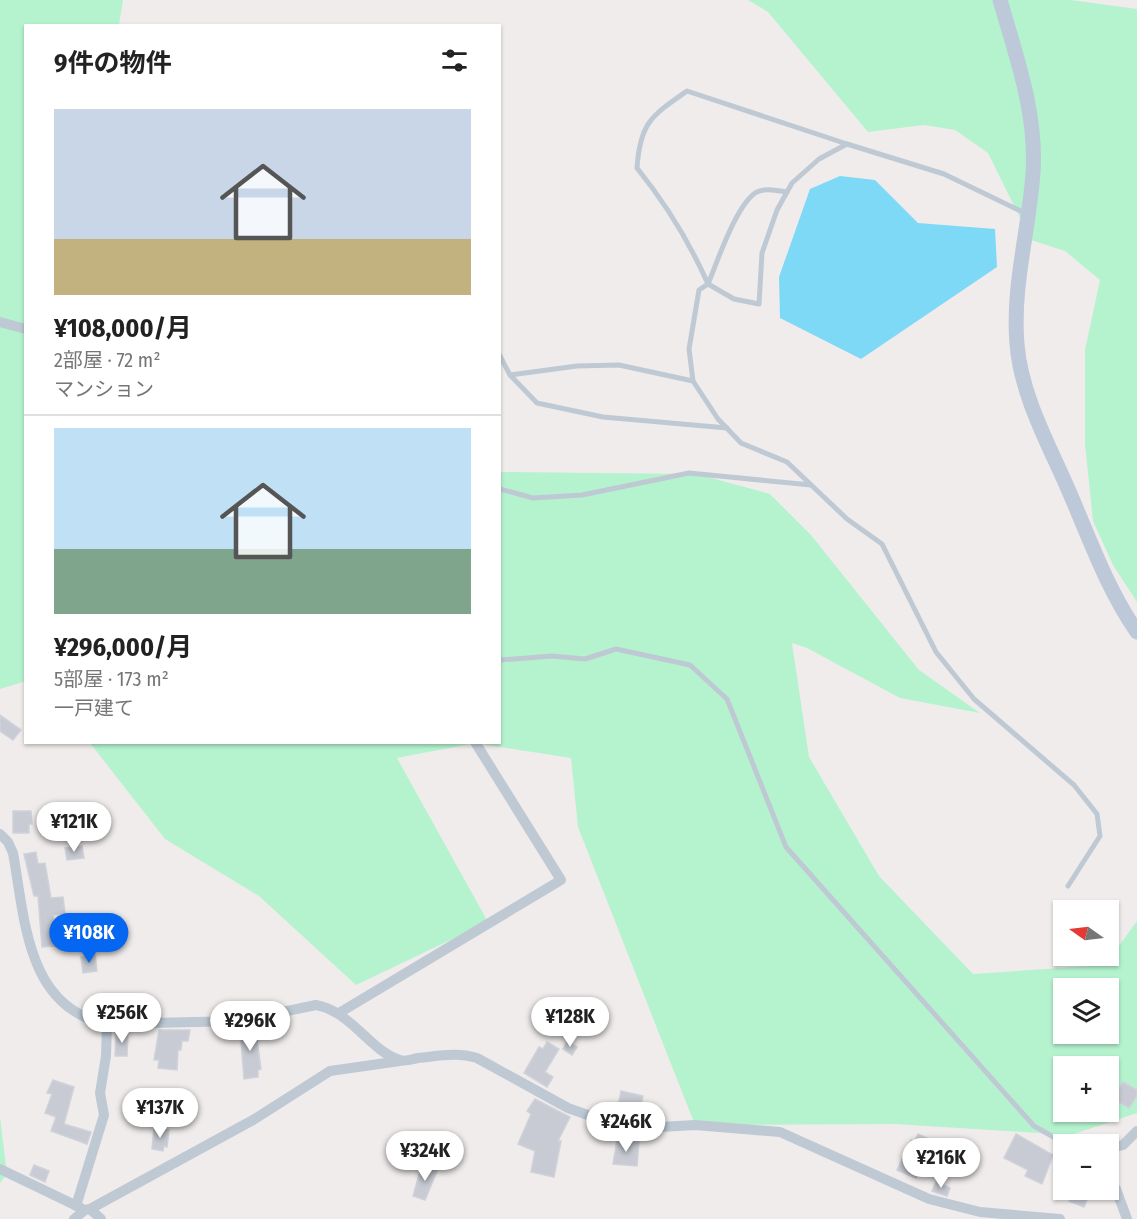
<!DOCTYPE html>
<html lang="ja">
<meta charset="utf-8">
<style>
body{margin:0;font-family:"Fira Sans Condensed","Noto Sans JP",sans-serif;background:#f6f6f6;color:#222;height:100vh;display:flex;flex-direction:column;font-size:22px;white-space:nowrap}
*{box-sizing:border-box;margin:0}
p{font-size:20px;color:#767676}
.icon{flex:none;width:33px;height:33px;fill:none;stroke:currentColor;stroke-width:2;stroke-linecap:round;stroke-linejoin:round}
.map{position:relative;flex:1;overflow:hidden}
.side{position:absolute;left:24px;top:24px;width:477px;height:720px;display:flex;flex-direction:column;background:#fff;border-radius:0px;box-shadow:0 2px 4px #0004}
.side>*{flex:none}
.needle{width:39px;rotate:284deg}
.controls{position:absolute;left:1053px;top:900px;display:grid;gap:12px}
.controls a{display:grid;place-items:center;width:66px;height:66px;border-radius:0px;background:#fff;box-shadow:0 2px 4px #0004;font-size:30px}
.price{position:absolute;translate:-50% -51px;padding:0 14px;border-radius:21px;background:#fff;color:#222;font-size:20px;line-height:39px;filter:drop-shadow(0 2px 3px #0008)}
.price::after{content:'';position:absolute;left:50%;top:36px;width:18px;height:14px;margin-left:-9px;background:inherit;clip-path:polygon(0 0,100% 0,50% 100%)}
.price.selected{background:#0566f1;color:#fff}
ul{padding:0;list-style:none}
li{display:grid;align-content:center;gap:12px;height:318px;padding:0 30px}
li+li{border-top:2px solid #e0e0e0}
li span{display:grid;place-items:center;height:186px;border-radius:0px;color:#555}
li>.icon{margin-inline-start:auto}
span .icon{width:108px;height:108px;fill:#fffc;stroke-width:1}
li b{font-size:26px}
h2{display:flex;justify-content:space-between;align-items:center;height:72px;padding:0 30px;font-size:26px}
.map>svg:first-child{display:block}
</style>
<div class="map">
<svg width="1137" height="1219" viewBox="0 0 1137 1219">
<rect width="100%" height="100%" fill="#f0ecec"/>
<g fill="#b5f3cf" fill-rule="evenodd">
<path d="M0,0H123L119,25L26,26V681L0,689Z"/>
<path d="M748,0H1071L1137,9V602L1113,565L1093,521L1085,444V350L1100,280L1065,251L1031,240L988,153L955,130L924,125L868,132L768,12Z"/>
<path d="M500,472L697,474L770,494L811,535L919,670L980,713L900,698L807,648L792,643L809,757L879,876L973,974L1105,965L1137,921V1113L1071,1135L894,1124L695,1125L578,827L571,758L475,743L397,758L488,922L356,985L259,896L165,839L90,743L500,742ZM1064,988H1108V1034H1064ZM1064,1066H1108V1112H1064Z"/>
<path d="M0,1117L7,1174L0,1183Z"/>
</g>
<path fill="#7dd9f5" d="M840,176L875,180L918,223L995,229L997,267L861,359L780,318L779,277L810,189Z"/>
<g fill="#c8cbd3" stroke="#d0d2d9" stroke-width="1.5">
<path d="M0,715L21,730L13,740L0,731Z"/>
<path d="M13,811H31L32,824H29V833H13Z"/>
<path d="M82,846L84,858L67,860L65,848Z"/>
<path d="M36,852L38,864L45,863L51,898L63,897L65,913L53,915L56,946L42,947L38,896H34L24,854Z"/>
<path d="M86,927L87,939L75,941L74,929Z"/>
<path d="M95,955L97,971L83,973L81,957Z"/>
<path d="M255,1025L261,1069L258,1070V1077L244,1079L240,1028Z"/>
<path d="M159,1030H190L188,1041H182L181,1050H178L177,1070L158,1068L159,1060H154Z"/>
<path d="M116,1032H128L127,1056H115Z"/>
<path d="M567,1041L577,1047L572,1055L563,1049Z"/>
<path d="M547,1042L559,1049L545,1072L553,1077L547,1087L524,1073L539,1047L543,1049Z"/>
<path d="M53,1080L74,1087L64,1124L91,1132L87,1144L51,1131L56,1117L45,1113L52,1094L47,1093Z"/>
<path d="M1123,1082L1137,1090V1096L1129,1108L1113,1099Z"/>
<path d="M621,1091L643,1096L639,1115L617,1111Z"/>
<path d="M535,1099L570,1117L558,1141H561L554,1177L531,1172L535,1151L518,1144L531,1114L527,1111Z"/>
<path d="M154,1128L169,1130L167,1147L164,1146L163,1151L152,1149Z"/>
<path d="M918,1134L950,1149L953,1142L966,1148L964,1151L971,1154L961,1173L927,1156L916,1178L897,1170L911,1140L914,1142Z"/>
<path d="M1016,1134L1053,1155L1042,1184L1025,1176L1028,1170L1004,1158Z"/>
<path d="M617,1140L639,1142L637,1166L613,1164Z"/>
<path d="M422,1164L438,1169L425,1200L413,1196Z"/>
<path d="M34,1165L49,1171L45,1182L30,1175Z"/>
<path d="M936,1182L950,1188L947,1196L932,1191Z"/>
<path d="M1073,1190H1091L1084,1207L1069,1201Z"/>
</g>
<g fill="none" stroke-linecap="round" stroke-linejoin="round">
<g stroke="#bec9d4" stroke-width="5">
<path d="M1027,214L944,174L847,144L819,159L792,183L777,210L762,253L759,304L734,299L708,284L699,290L689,349L693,381L718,419L741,443L787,462L847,519L882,544L936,652L974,699L1074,785L1097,814L1100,836L1068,886"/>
<path d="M708,284C689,241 666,204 637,168C640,123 651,116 687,91L847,144"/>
<path d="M708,284C718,260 735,208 755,193C764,187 777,191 787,192"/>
<path d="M500,356L510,375L537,403L603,417L727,428"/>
<path d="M510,375L577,366L619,365L693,381"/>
<path d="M500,489L533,498L582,495L689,473L811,485"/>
<path d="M500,660L552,656L585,659L616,649L690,665L727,699L786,847L1034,1126L1066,1144"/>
</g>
<g stroke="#bec9d4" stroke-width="10">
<path d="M0,322L26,329"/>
<path d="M0,834L8,842L13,853C25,918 26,1008 107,1024L239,1021L316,1005C351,1011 371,1052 400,1060C405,1062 413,1059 418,1058C439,1056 457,1052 477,1058L568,1108L627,1129L695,1125L780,1132L929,1199L980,1212L1060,1219"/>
<path d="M339,1013L561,880L475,742"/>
<path d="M1108,1149L1123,1145L1137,1131"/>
<path d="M0,1169L81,1208"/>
<path d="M1108,1180L1116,1189L1127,1219"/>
<path d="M76,1206L104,1115L100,1093L106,1056L107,1024"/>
<path d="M90,1209L253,1120L330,1071L400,1061"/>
<path d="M74,1219L85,1210L90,1209L101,1219"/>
</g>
<path stroke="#bdc9d8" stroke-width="15" d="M1000,0C1016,56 1037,113 1033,173C1029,231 1012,286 1017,344C1021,395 1048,443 1068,489C1089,537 1107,589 1137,632"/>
</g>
</svg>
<div class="controls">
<a><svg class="needle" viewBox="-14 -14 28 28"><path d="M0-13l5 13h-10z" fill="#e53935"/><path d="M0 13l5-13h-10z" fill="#767676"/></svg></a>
<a><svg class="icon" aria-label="layers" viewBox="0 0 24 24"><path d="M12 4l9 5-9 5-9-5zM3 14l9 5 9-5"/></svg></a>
<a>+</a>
<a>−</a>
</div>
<b class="price" style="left:74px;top:853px">¥121K</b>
<b class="price selected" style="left:89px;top:964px">¥108K</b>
<b class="price" style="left:122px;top:1044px">¥256K</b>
<b class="price" style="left:570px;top:1048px">¥128K</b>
<b class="price" style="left:250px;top:1052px">¥296K</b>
<b class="price" style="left:160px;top:1139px">¥137K</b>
<b class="price" style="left:626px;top:1153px">¥246K</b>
<b class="price" style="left:425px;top:1182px">¥324K</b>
<b class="price" style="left:941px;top:1189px">¥216K</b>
<section class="side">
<h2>9件の物件<svg class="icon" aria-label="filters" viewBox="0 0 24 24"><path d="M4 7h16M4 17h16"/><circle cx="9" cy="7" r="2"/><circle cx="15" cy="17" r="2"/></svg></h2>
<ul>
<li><span style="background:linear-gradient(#c9d6e8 70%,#c2b280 0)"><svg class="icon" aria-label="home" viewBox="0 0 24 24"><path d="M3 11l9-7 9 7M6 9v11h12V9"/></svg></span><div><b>¥108,000/月</b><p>2部屋 · 72 m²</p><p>マンション</p></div></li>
<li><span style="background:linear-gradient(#bfe0f5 65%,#7fa58c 0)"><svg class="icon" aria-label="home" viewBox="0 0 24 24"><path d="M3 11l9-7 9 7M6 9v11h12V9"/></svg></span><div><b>¥296,000/月</b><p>5部屋 · 173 m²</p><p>一戸建て</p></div></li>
</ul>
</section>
</div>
